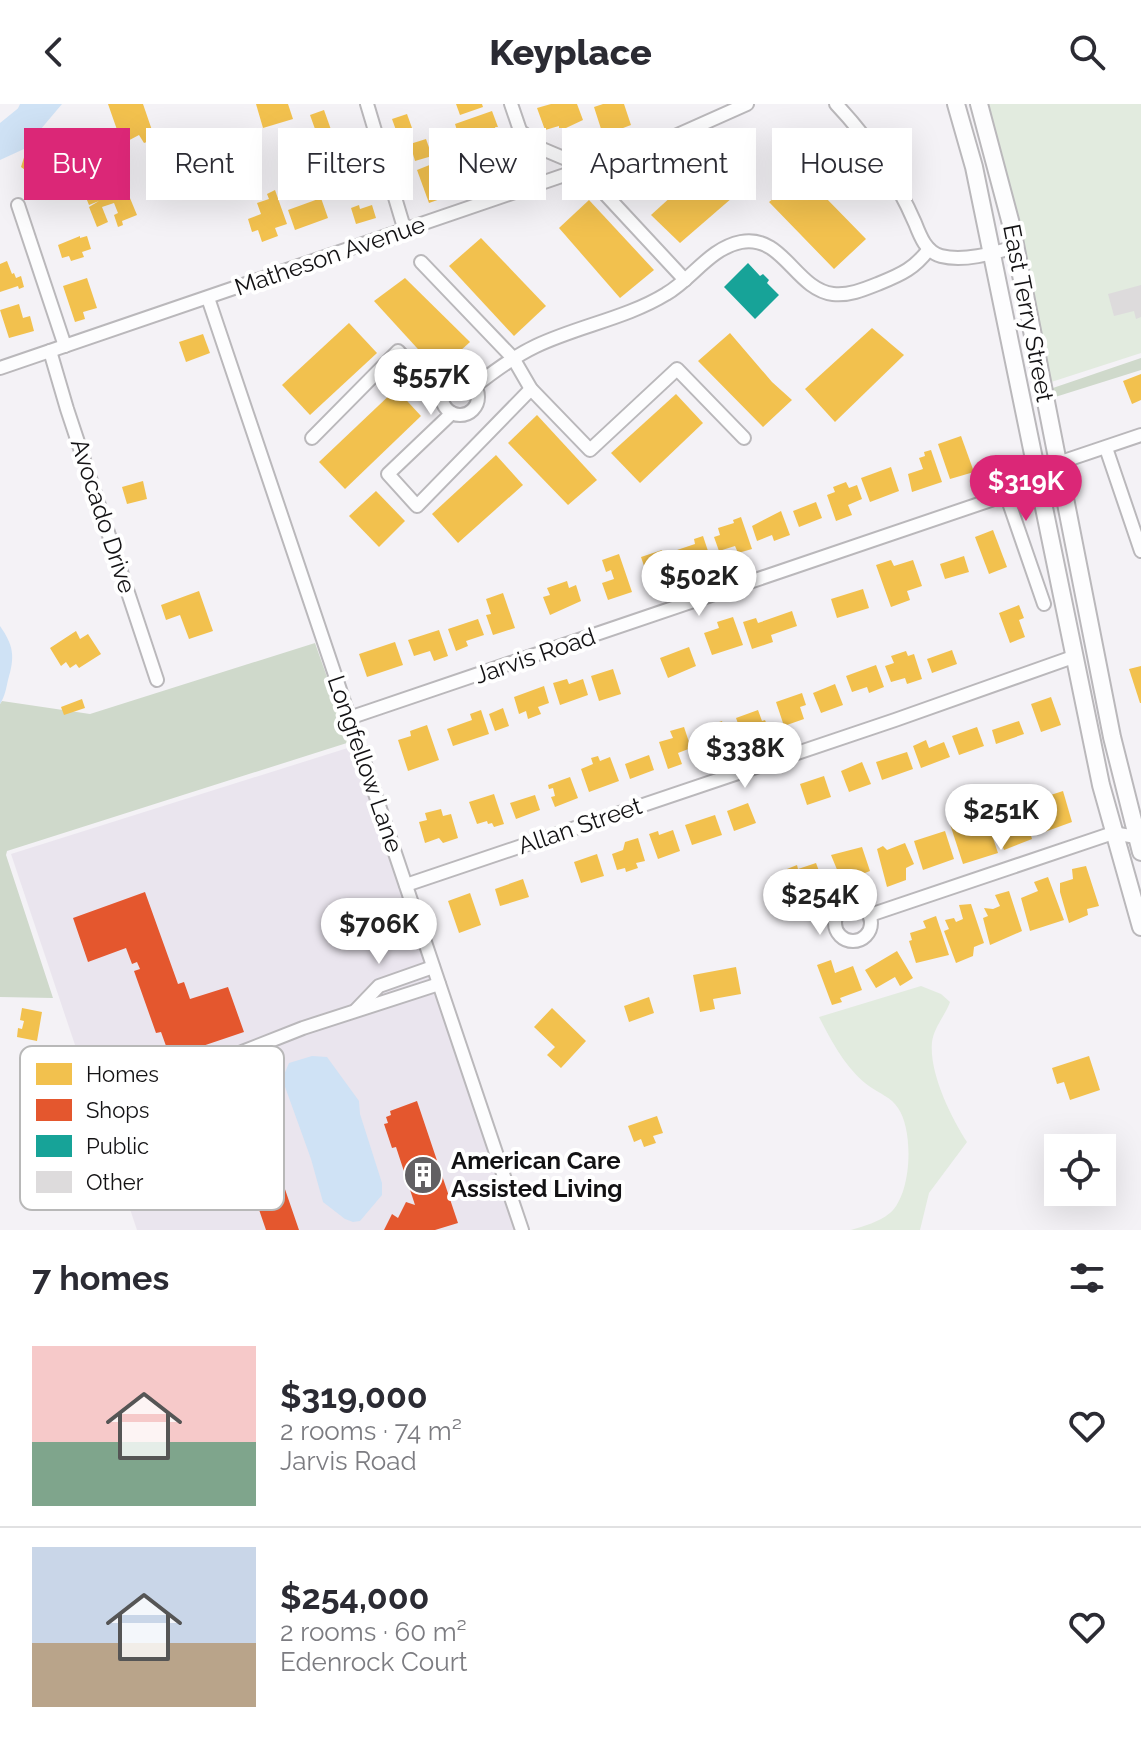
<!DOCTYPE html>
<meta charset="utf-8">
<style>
body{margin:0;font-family:Raleway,sans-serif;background:#f7f7f7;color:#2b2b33;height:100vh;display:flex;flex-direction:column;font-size:30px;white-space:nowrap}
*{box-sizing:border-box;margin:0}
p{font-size:26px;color:#7c7c81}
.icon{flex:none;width:44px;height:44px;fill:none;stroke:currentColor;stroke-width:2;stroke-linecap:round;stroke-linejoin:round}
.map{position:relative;height:1126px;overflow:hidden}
.details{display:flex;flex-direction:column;background:#fff;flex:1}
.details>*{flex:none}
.banner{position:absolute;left:24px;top:24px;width:1094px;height:72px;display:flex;gap:16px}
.tools{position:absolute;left:1044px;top:1030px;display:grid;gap:16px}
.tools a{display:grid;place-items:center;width:72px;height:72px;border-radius:0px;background:#fff;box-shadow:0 8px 32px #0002;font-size:40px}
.price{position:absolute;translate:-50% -68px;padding:0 18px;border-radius:28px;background:#fff;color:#222;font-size:26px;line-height:52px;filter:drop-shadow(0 2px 4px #0008)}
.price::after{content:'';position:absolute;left:50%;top:48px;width:24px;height:18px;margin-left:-12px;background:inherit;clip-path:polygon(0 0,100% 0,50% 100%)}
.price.on{background:#db2777;color:#fff}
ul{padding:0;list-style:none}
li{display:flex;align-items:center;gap:24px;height:200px;padding:0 32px}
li+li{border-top:2px solid #e1e1e2}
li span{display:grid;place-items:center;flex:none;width:224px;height:160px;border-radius:0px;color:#555}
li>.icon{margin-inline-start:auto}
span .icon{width:96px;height:96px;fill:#fffc;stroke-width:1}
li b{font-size:34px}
h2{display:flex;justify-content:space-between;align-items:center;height:96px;padding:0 32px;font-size:34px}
.pill{padding:0 28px;border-radius:0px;background:#fff;box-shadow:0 8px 32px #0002;font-size:28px;line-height:72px}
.pill.on{background:#db2777;color:#fff}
header{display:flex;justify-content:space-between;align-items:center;height:104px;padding:0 32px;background:#fff;font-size:36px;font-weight:800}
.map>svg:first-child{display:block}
</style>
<header><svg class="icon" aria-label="back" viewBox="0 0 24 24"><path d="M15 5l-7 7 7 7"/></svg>Keyplace<svg class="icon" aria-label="search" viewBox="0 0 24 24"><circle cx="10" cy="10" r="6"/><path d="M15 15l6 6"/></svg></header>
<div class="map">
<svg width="1141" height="1126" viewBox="0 0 1141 1126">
<rect width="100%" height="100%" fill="#f4f2f6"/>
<path fill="#eae5ee" d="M354,642L518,1126H137L11,750Z"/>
<g fill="#e2ebdf">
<path d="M979,0H1141V249L1042,281Z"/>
<path d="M921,882L941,890L950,898C945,912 934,923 932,938C929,969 951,1013 967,1038L929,1089L920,1126H851C864,1122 879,1118 890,1109C912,1090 914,1027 898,1004C891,993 880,990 869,982C846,965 832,938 819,913Z"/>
</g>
<g fill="#cfd9cb">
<path d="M1141,254V266L1052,294L1050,285Z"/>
<path d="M315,539L350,638L7,747L6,751L53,894L0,893V600L2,597L90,610Z"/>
</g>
<g fill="#cfe2f5">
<path d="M20,0H62L24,45L0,56V35L10,22Z"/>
<path d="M0,522C14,542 15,553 8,576C6,585 5,592 0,600Z"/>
<path d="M312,952L327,953L359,997L360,1010L382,1079V1091L360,1117L353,1118L345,1115L323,1098L311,1055L284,980L283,973L289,959Z"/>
</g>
<g fill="#f2c14e">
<path d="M108,0H143L155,35L144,39L139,31L122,40Z"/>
<path d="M256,0H288L293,15L263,24Z"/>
<path d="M456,0H482L483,3L460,11Z"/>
<path d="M551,0H577L583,16L566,24H559V22L545,26L537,4Z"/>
<path d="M603,0H624L631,21L610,29L608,26L602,28L594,3Z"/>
<path d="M324,6L334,34L320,39L310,11Z"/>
<path d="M492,7L498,23H495L497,28L489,31L492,40L482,44L479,34L462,42L455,20Z"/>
<path d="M407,10L412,24L397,29L392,15Z"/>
<path d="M426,35L432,52L415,57L410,40Z"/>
<path d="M42,37L57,51L61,63L56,65L58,72L31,81L28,68L21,63L26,47L24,42Z"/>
<path d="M356,44L361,58L330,68L325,54Z"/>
<path d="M502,44L513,69L507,71L509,77L485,84L474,54Z"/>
<path d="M717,51L747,81L680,139L651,111Z"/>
<path d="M432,60L443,94L429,99L417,66Z"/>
<path d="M101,66L108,74L120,70L137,111L122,117L123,121L118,123L114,111L118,109L114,99L102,103L108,118L97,123L89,103L99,97L89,101L82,84L92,80L89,71Z"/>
<path d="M805,69L824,92L866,135L834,165L769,98Z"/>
<path d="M275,86L287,120L275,124L278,132L262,138L258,126L252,128L248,115L261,110L257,99L269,95L267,90Z"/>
<path d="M321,94L328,114L295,126L288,106Z"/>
<path d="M589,96L654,166L620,194L559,124Z"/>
<path d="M359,101L360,105L372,101L376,114L356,120L351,104Z"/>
<path d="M80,132V134L87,132L91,145L82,148L84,153L71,157L69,152L62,154L58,141Z"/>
<path d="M481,134L546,202L514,232L449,162Z"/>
<path d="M7,157L12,170L14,169L16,174L21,172L24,183L19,185L18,182L0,188V160Z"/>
<path d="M87,174L97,204L83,208L85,215L75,218L63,182Z"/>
<path d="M405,174L470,238L438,267L374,197Z"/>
<path d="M19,200L23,214L30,212L34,227L9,234L0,206Z"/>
<path d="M349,219L377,249L310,311L282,281Z"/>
<path d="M872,224L904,251L835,318L805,285Z"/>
<path d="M730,229L772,278L792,296L763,323L698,257Z"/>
<path d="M203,230L210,249L186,258L179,238Z"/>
<path d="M1141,270V296L1132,300L1123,277Z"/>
<path d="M396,285L421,312L345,385L319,358Z"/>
<path d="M676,290L703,319L640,379L611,349Z"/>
<path d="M537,311L597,376L568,401L508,339Z"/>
<path d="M961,332L974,368L950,375L938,340Z"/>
<path d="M931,346L942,378L912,388L908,370L923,365L919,354L925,352L924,348Z"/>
<path d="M496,351L523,381L458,439L432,410Z"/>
<path d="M891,363L899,387L870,398L861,374Z"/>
<path d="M143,377L147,395L127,400L122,383Z"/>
<path d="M846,378L849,384L857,381L862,395L848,401L852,411L836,417L827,391L835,388L833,383Z"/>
<path d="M376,387L405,417L379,443L349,412Z"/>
<path d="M816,398L822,414L799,423L793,407Z"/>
<path d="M781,407L790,431L774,437L772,431L757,437L752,422Z"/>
<path d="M741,413L752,445L738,449L735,442L719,447L714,433L720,431L718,424L734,419L733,416Z"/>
<path d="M993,426L1007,463L989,470L975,433Z"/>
<path d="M703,432L712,459L702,463L700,456L682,462L677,446L695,440L694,435Z"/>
<path d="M662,446L668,464L656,468L659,477L650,480L641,453Z"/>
<path d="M619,450L632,488L608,496L602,479L614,475L611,466L606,468L602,456Z"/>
<path d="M964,452L969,468L945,475L940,460Z"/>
<path d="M891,456L894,462L913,456L922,482L907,487L910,496L891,503L876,461Z"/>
<path d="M567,477L569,484L576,481L581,497L550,511L543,493L550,491L547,484Z"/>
<path d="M863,485L869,504L837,514L831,495Z"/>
<path d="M199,487L213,527L189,535L180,511L166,516L161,501Z"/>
<path d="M503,489L515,524L493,531L486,511L491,510L486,495Z"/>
<path d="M1019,501L1024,514L1019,516L1025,533L1010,539L999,509Z"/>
<path d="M792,507L797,522L771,531L773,538L752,545L743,518L756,514L758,519Z"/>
<path d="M733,513L743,541L712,551L704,529L719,524L717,518Z"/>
<path d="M478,515L484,531L466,537L468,542L456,547L448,525Z"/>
<path d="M439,526L448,552L434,557L430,547L414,552L408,536Z"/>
<path d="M76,527L80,535L88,530L101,550L79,564L76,560L70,564L66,558L61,562L50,544Z"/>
<path d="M395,538L403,561L367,573L359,550Z"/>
<path d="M689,543L696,562L668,574L660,554Z"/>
<path d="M952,546L957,560L932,569L927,555Z"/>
<path d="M906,547L908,552L914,550L922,575L907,580L905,574L891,578L885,562L894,559L891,552Z"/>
<path d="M876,561L884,583L869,589L867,583L852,588L846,572Z"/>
<path d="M1141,562V599H1140L1129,565Z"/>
<path d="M613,565L621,590L599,597L591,572Z"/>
<path d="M567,575L569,580L583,575L588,591L560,601L553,579Z"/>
<path d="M835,580L843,601L821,609L813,589Z"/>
<path d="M544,582L549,599L538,603L541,610L528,615L526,607L519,610L514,593Z"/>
<path d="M802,589L806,601L800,603L804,615L784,622L776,598Z"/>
<path d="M1051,593L1061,621L1041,628L1031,600Z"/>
<path d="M82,595L85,604L64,611L61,603Z"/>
<path d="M503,604L509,622L495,627L489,610Z"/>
<path d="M481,606L489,630L453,642L447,625L472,616L470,610Z"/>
<path d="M758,606L762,617L765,616L767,621L764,623L766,628L744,636L736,614Z"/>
<path d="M722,617L729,639L702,648L694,627Z"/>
<path d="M1019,617L1024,630L996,640L992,626Z"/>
<path d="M427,621L439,656L408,667L398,636L411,632L410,627Z"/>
<path d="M684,623L691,644L678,649L682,660L668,665L659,638L673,634L670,627Z"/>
<path d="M977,623L984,642L959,651L952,632Z"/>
<path d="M926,636L929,644L944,638L950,653L921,664L913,642Z"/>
<path d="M907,648L913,665L882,676L876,658Z"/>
<path d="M649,651L654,666L630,675L625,660Z"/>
<path d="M598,652L600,657L610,653L619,677L589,688L581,665L593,660L591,654Z"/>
<path d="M862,658L871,680L849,688L841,667Z"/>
<path d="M824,672L831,693L807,701L800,680Z"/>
<path d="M570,673L578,694L555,703L551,693L555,692L553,684L549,685L548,681Z"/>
<path d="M1063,687L1072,718L1039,730L1029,698Z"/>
<path d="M494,690L504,720L494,723L492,719L488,720L487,717L477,720L469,698Z"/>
<path d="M535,691L540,706L516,715L510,699Z"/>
<path d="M1020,694L1032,735L1004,746L988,704Z"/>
<path d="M748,699L756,719L734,727L727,707Z"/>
<path d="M441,705L443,712L451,710L458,734L443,739L439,734L425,739L419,718L427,716L425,709Z"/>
<path d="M984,707L998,749L963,760L950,720Z"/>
<path d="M715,711L722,731L692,741L685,721Z"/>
<path d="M673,726L680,747L658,755L649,730L658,727L659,731Z"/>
<path d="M945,727L954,755L923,766L914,737Z"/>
<path d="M638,734L645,757L636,759L638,764L626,768L625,764L617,766L612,750L623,746L625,738Z"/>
<path d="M905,739L914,760L906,764V776L887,783L877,745L883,742L887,746Z"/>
<path d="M862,743L870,767L857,772L855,767L845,771L843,766L838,768L831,751Z"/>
<path d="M597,750L604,772L581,779L574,758Z"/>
<path d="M816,759L825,783L808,789L811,797L799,801L787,765L797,761L798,765Z"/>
<path d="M1086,762L1099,802L1087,805L1088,811L1069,819L1060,788V779L1073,775L1072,765Z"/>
<path d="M1048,773L1064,816L1030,827L1021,794L1038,787L1034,778Z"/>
<path d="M523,775L529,793L500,802L495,785Z"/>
<path d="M1009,787L1022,827L990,841L983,814L988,812L984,804L993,805L1000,802L995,791Z"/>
<path d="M470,789L481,821L459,829L448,797Z"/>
<path d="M971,800L984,839L974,843L973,852L956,859L944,827L949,825L945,816L954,814L956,818L963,815L959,801Z"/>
<path d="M936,812L949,851L916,859L909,837L912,836L910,829L926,824L923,817Z"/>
<path d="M897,847L913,874L900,882L895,873L876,884L865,866Z"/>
<path d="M831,856L835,869L853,862L862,886L840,894L842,898L832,901L817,861Z"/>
<path d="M736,863L741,890L713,895L715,905L700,908L693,871Z"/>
<path d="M649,893L654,909L629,918L624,902Z"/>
<path d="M22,904L42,908L37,937L17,933L18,924L22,925L24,917L20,916Z"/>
<path d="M552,904L586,937L561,964L547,951L555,943L534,923Z"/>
<path d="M1089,952L1100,986L1070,996L1064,978L1057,980L1052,964Z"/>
<path d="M657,1012L663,1029L653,1032L656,1039L644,1043L641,1035L634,1038L628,1022Z"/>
</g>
<g fill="#e4572e">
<path d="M145,788L178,880L184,878L190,895L228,883L244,928L170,953L161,928L156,929L134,867L140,865L137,858L132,860L126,844L88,858L73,814Z"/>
<path d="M198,991L264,1024L299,1126H266L239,1047L180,1019L185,1007L190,1009Z"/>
<path d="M417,997L458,1119L435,1126H384L392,1110L398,1114L406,1098L415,1101L396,1043L392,1044L384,1020L388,1019L386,1013L391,1011L390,1007Z"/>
</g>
<path fill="#17a398" d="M748,159L760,172L763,170L769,176L767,179L779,191L755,215L724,183Z"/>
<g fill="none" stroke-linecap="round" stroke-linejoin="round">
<path stroke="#cfe2f5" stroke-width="22" d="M0,33L41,0"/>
</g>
<path fill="#dddbdc" d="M1141,181V213L1136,215L1134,207L1114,212L1108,190Z"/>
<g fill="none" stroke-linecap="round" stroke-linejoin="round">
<g stroke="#bab8bb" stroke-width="16">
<g id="minor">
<path d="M367,0L405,127"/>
<path d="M511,0L538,79"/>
<path d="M836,0C870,36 895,73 915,119C920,132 926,148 941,152C964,158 994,149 1015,143"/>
<path d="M523,29L540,44L585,63"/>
<path d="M606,91L685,176"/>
<path d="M18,101L65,242"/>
<path d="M421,158L513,254L531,285L590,346L677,265L744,334"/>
<path d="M208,194L522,1126"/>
<path d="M50,247L67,305L157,576"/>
<path d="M0,264L664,37L747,0"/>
<circle cx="460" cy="293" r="18"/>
<path d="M474,283C494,267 513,253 536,242C578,222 627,214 666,190C692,175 710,144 741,138C783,130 795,185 833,190C849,192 865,185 880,179C902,170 915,164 929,145"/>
<path d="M452,309L388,370L417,402L531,285"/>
<path d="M312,334L398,247L432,284L442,289"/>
<path d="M1106,344L1141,447"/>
<path d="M1058,359L1141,331"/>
<path d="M1006,390L1044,500"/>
<path d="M349,614L1038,380"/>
<path d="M406,781L895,616L1073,553"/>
<circle cx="853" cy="819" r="18"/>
<path d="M870,811L1113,729L1136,733L1141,731"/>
<path d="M356,906L379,882L433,863"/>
<path d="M99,987L123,989L242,948L303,924L439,880"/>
</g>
</g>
<g stroke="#bab8bb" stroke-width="20">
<g id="tertiary">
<path d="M956,0L974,63L1101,681L1141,823"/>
<path d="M979,0L1011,120L1112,633L1141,748"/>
</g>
</g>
<use href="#minor" stroke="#fdfdfe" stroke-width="12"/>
<use href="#tertiary" stroke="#fdfdfe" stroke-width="16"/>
</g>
<defs>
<g id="building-disc" transform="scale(2)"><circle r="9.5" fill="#626063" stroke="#fff"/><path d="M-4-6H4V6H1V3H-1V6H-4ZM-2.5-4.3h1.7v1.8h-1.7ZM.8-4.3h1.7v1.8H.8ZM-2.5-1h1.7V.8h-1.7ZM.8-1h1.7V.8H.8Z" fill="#fff"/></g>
</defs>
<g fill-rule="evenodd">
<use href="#building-disc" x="423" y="1071"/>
</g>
<g text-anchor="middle" stroke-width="8" stroke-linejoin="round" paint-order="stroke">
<g font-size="24" fill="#131214" stroke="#fff">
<text transform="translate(330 152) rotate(-19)" y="8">Matheson Avenue</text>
<text transform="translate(1028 209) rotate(79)" y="8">East Terry Street</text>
<text transform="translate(103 412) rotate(72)" y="8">Avocado Drive</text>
<text transform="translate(535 552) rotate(-19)" y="8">Jarvis Road</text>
<text transform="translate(365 660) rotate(71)" y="8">Longfellow Lane</text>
<text transform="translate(580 722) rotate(-19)" y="8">Allan Street</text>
</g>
<g font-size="24" font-weight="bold" fill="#131214" stroke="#fff" text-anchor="start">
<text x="451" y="1065">American Care<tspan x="451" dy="28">Assisted Living</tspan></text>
</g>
</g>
<rect x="20" y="942" width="264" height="164" rx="12" fill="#fff" stroke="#b8b8b8" stroke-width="2"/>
<rect x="36" y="959" width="36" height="22" fill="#f2c14e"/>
<rect x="36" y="995" width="36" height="22" fill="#e4572e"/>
<rect x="36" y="1031" width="36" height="22" fill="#17a398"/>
<rect x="36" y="1067" width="36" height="22" fill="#dddbdc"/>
<g font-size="22" fill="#131214">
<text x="86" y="978">Homes</text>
<text x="86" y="1014">Shops</text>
<text x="86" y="1050">Public</text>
<text x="86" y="1086">Other</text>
</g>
</svg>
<div class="tools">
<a><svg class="icon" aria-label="locate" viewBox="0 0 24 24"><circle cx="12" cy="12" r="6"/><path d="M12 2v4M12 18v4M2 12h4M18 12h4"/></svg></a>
</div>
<b class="price" style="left:431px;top:313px">$557K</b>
<b class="price on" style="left:1026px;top:419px">$319K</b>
<b class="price" style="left:699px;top:514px">$502K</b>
<b class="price" style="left:745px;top:686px">$338K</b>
<b class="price" style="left:1001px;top:748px">$251K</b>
<b class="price" style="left:820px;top:833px">$254K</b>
<b class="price" style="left:379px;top:862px">$706K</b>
<div class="banner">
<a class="pill on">Buy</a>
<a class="pill">Rent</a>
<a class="pill">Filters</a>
<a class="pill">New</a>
<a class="pill">Apartment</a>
<a class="pill">House</a>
</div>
</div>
<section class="details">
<h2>7 homes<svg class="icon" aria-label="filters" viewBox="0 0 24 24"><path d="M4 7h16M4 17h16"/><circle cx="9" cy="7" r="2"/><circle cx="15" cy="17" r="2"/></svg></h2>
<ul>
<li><span style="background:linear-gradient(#f6c9c9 60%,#7fa58c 0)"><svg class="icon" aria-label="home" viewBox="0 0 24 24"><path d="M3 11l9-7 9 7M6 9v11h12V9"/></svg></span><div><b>$319,000</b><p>2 rooms · 74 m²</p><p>Jarvis Road</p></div><svg class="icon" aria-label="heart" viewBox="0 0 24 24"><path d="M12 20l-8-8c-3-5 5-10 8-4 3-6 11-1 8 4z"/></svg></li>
<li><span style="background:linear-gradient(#c9d6e8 60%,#b9a48a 0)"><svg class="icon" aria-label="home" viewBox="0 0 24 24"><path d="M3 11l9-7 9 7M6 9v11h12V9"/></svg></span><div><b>$254,000</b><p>2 rooms · 60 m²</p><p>Edenrock Court</p></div><svg class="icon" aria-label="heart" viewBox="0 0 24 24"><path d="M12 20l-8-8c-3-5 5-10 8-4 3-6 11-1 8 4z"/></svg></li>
</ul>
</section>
